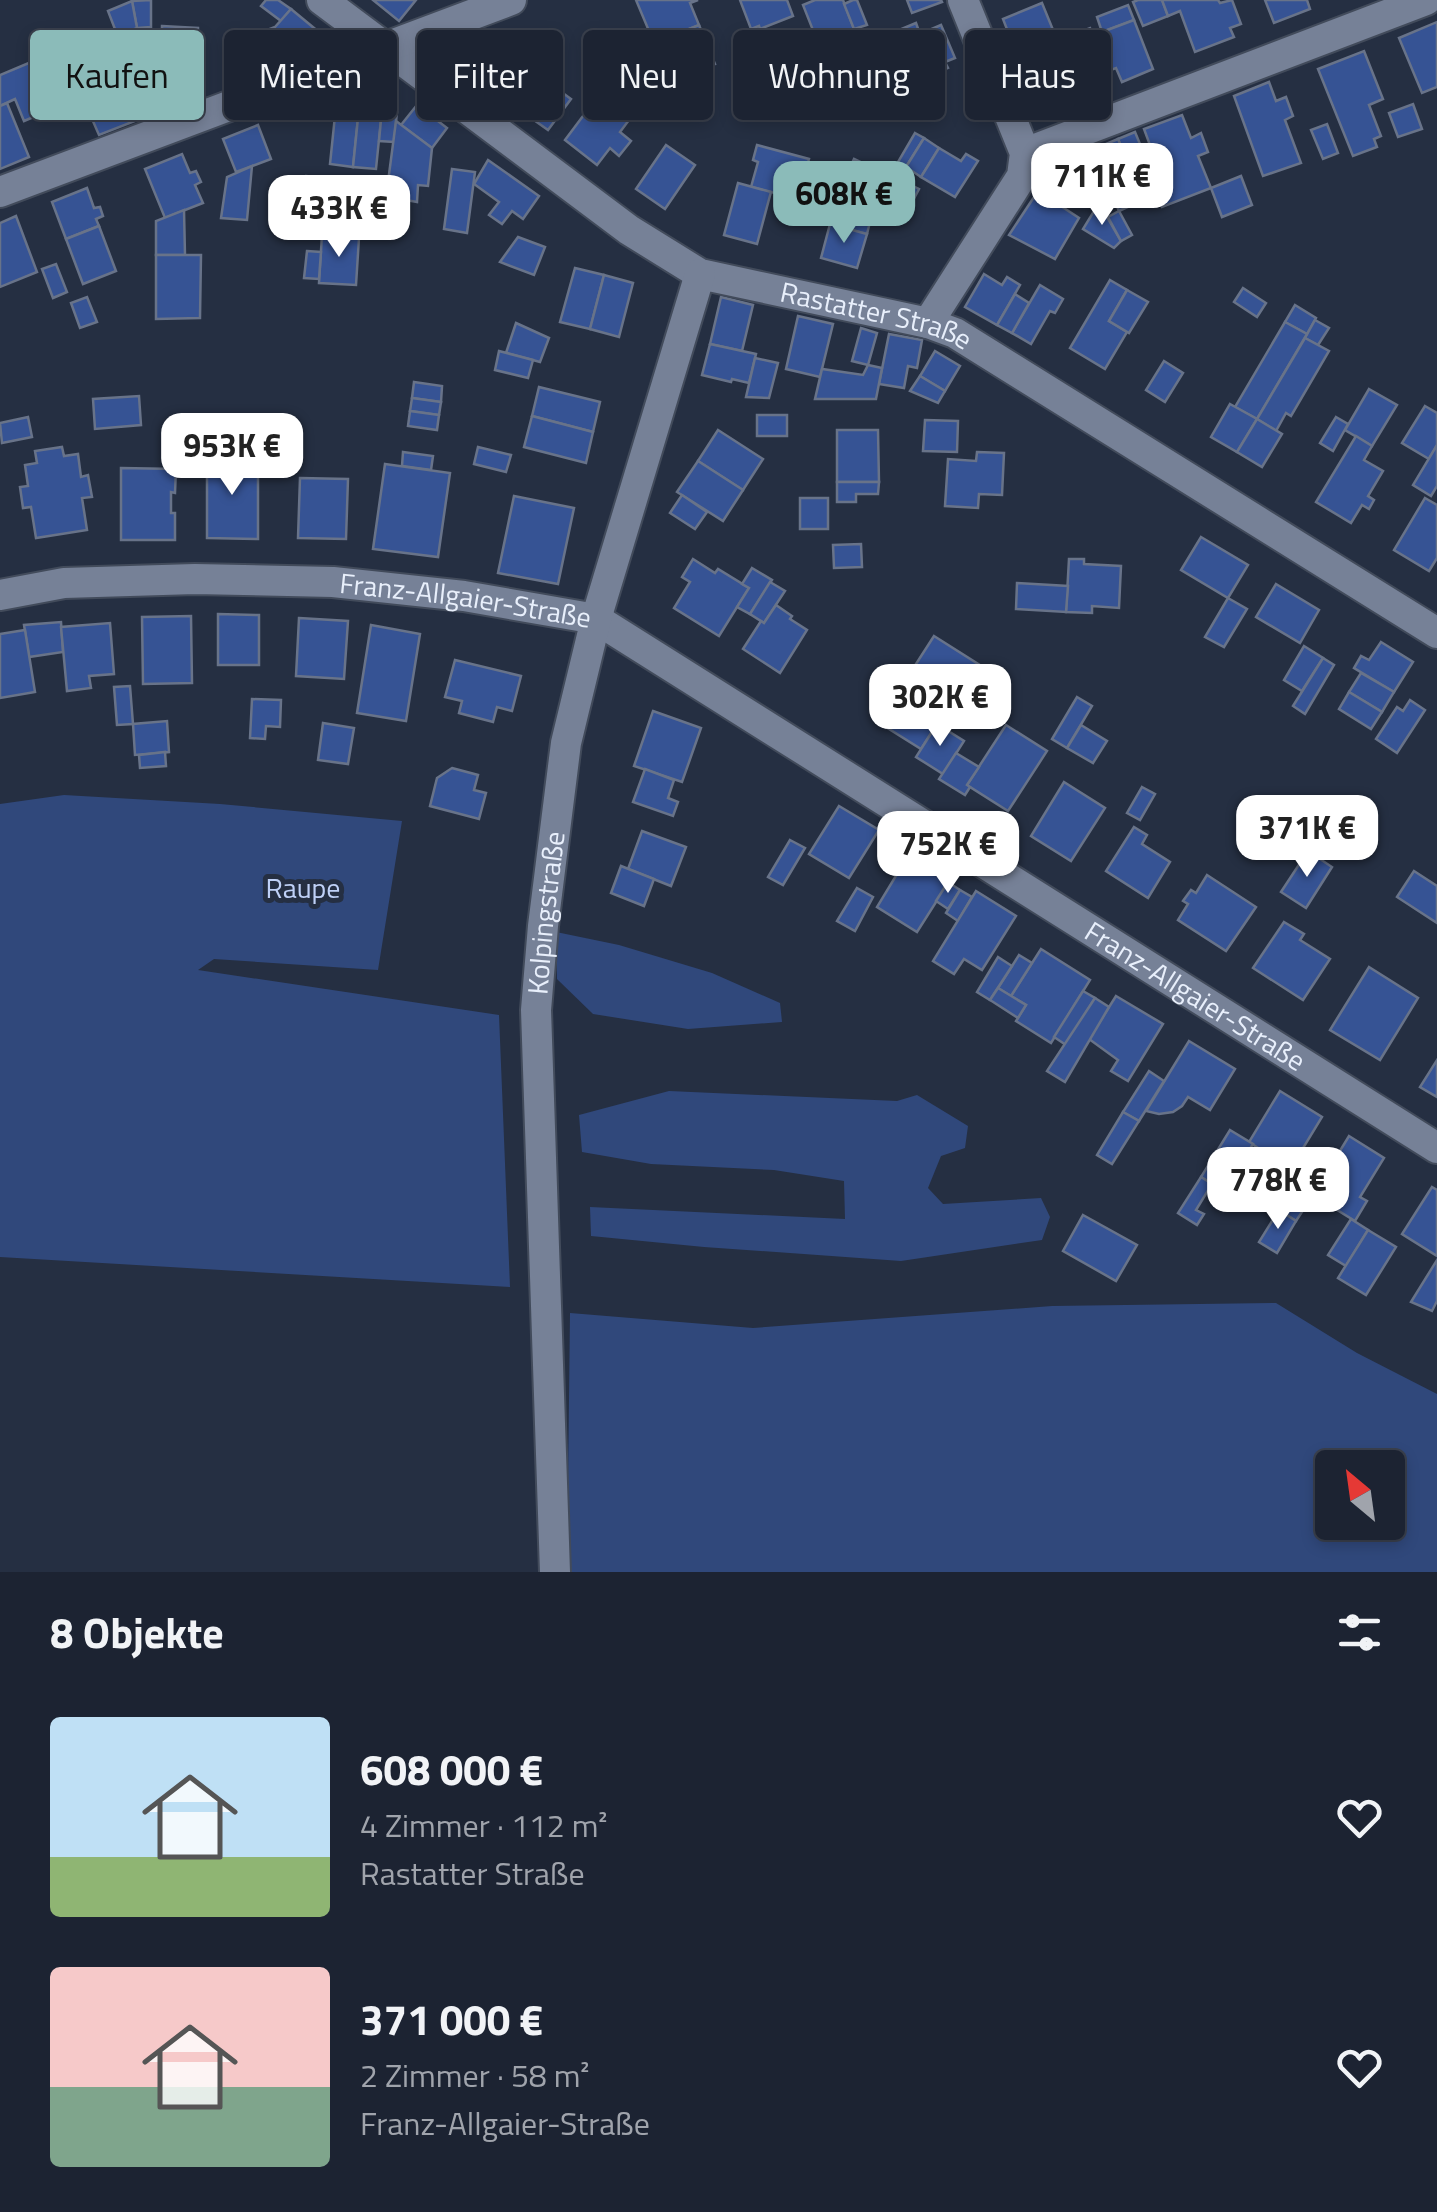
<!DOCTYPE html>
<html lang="de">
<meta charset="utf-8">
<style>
body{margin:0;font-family:"Titillium Web",sans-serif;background:#292f3e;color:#f1f3f6;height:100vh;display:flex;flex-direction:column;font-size:38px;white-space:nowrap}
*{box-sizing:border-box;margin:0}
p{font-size:32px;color:#a0a4ac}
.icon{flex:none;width:55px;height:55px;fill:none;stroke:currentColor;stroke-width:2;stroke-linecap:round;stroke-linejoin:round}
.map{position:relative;height:1572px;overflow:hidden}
.panel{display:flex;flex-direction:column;background:#1c2332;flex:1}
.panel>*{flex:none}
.banner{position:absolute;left:30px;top:30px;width:1378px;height:90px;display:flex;gap:20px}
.needle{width:65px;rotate:331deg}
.controls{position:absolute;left:1315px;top:1450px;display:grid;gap:20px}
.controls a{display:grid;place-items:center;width:90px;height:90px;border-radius:10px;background:#1c2332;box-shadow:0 5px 15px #0003,0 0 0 2px #3a404d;font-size:50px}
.price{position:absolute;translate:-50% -85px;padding:0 22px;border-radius:20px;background:#fff;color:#222;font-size:32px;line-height:65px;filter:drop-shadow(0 2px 5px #0008)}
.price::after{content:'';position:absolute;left:50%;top:60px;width:30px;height:22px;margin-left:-15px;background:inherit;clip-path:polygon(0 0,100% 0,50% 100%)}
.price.on{background:#8bbbb9;color:#111}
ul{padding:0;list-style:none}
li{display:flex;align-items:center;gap:30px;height:250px;padding:0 50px}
li span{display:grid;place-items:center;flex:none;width:280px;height:200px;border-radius:10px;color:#555}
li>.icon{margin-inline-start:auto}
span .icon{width:120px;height:120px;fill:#fffc;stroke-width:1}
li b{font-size:42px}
h2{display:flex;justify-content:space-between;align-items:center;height:120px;padding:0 50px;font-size:42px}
.tag{padding:0 35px;border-radius:10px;background:#1c2332;box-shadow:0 5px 15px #0003,0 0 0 2px #3a404d;font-size:35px;line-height:90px}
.tag.on{background:#8bbbb9;color:#111}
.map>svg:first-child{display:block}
</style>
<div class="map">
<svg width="1437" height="1572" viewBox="0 0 1437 1572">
<rect width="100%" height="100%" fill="#252f42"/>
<g fill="#30487b" fill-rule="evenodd">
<path d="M64,795L220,804L402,821L378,970L214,959L198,970L499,1015L510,1287L0,1257V804Z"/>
<path d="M556,932L619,945L712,973L780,1003L782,1022L688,1029L593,1014L557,979Z"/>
<path d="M669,1091L897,1101L917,1095L968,1126L965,1148L941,1156L928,1188L943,1204L1041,1198L1050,1217L1042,1240L901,1261L704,1247L591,1236L590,1207L845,1219L844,1181L774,1170L651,1164L582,1152L579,1115Z"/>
<path d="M1276,1303L1357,1353L1437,1394V1572H571L568,1485L570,1313L753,1328L1052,1306ZM1332,1468H1388V1522H1332Z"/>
</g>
<g fill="#365394" stroke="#687389" stroke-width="2.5">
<path d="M151,0V27L137,28L132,1Z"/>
<path d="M266,0H278L291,9L281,21L261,6Z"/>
<path d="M373,0H416L399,21Z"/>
<path d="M636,0H698L690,3L699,25L654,43Z"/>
<path d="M740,0H787L793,16L760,29L759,26L751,29Z"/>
<path d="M815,0H843L854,29L818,43L803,5Z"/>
<path d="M853,0H857L867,25L854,29L844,4Z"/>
<path d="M907,0H941L942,2L912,13Z"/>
<path d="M1138,0H1162L1168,16L1143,26L1133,2Z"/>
<path d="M1162,0H1218L1220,3L1232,0L1241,24L1230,28L1234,37L1195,52L1180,11L1168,16Z"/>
<path d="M1265,0H1307L1310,9L1274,23Z"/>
<path d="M132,1L137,28L118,37L108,11Z"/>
<path d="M1042,3L1060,47L1020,63L1003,19Z"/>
<path d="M1128,5L1134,20L1102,32L1097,17Z"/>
<path d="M291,9L320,33L303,52L246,75L233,43L275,27Z"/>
<path d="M1134,20L1153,69L1122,82L1116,68L1108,71L1100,51L1109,48L1102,32Z"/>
<path d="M1437,22V87L1422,93L1399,38Z"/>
<path d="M916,23L920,34L941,25L955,58L945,62L948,68L932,75L928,68L892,83L875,40Z"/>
<path d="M699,25L715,64L670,82L654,43Z"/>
<path d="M162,26L198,28L196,100L161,99Z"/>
<path d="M1090,28L1102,56L1081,65L1070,36Z"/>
<path d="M118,37L134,74L91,92L83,70L92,67L85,51Z"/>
<path d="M492,41L541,77L517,108L468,72Z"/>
<path d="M1054,49L1063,71L1071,68L1075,79L1067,82L1075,101L1040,115L1020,63Z"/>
<path d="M1364,51L1383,99L1369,105L1381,136L1374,139L1377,147L1353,156L1318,69Z"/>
<path d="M36,60L55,108L24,121L15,99L0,106V75Z"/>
<path d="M838,65L871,67L870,95L837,94Z"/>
<path d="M619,67L651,91L632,116L601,92Z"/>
<path d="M541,77L571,99L548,130L517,108Z"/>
<path d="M123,78L140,119L99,135L82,96Z"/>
<path d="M1269,82L1276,101L1286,97L1293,116L1285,120L1301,163L1263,176L1234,96Z"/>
<path d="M601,92L632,116L620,132L631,141L619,156L610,148L597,165L565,140Z"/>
<path d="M7,103L29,157L0,169V106Z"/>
<path d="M1413,104L1422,129L1398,137L1389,113Z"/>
<path d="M417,105L447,128L432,148L401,125Z"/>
<path d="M336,106L359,108L353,167L330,164Z"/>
<path d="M359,108L382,110L376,169L353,167Z"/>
<path d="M382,110L397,112L394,142L379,141Z"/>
<path d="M1182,115L1191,138L1201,133L1208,152L1198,156L1211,188L1162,207L1146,168L1157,164L1144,129Z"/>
<path d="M396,121L432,148L428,186L418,185L417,202L400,199L401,184L388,182Z"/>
<path d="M1327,124L1338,153L1323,159L1311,130Z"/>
<path d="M258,125L271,159L236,172L223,139Z"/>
<path d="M1135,132L1147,161L1131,168L1118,139Z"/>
<path d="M915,133L924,138L906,167L898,162Z"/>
<path d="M924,138L939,148L921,177L906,167Z"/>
<path d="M1118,139L1134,177L1142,174L1152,196L1119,211L1107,183L1099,186L1085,153Z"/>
<path d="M666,145L695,165L665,209L636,189Z"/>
<path d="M757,145L809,159L798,199L751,187L758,162L753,160Z"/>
<path d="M939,148L961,161L966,154L978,161L955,197L921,177Z"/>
<path d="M182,154L190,173L196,171L201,182L195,185L203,203L165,218L145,169Z"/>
<path d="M854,159L888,175L880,192L846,176Z"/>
<path d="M488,160L539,196L523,219L512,211L502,224L489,215L499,202L474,184Z"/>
<path d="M827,163L844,168L829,207L798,199L807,167L825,171Z"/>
<path d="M252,166L247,220L221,218L227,177Z"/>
<path d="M452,169L475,172L467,233L444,229Z"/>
<path d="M306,176L315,177L311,221L276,218L279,187L304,189Z"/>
<path d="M846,176L880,192L873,210L836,201Z"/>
<path d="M1241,176L1252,205L1222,217L1211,188Z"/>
<path d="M899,179L919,189L910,206L890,196Z"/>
<path d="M738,183L771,192L757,244L724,235Z"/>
<path d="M87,188L94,208L100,207L103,216L96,219L99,226L66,239L52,202Z"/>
<path d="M1038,191L1079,218L1055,259L1009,235Z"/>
<path d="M836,201L873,210L867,234L830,224Z"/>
<path d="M1099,203L1121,241L1114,248L1083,229Z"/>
<path d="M184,210L185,255H156V221Z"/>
<path d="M1119,211L1132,235L1121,241L1108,217Z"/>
<path d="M16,216L37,272L0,287V223Z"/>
<path d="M356,218H382V234L355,233Z"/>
<path d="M830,224L867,234L857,268L821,258Z"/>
<path d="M99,226L116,271L83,284L66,239Z"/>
<path d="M322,235L359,238L356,285L319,283Z"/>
<path d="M518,237L545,247L534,275L500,262Z"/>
<path d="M307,251L321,252L319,279L304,278Z"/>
<path d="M156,255H201L200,318L156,319Z"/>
<path d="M56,264L67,292L53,298L42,269Z"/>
<path d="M575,268L604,275L590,329L560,322Z"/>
<path d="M984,274L1002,285L1007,277L1020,285L997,325L965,307Z"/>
<path d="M604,275L633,283L619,337L590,329Z"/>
<path d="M1110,280L1127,290L1109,321L1127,332L1105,369L1070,348Z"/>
<path d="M1040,285L1063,299L1055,313L1050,311L1031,344L1012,333Z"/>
<path d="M1243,288L1266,303L1257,317L1234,302Z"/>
<path d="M1127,290L1148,302L1129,333L1109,321Z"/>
<path d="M1015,294L1029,303L1012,333L997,325Z"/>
<path d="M87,297L97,322L80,328L71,303Z"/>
<path d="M721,297L753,305L742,351L710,344Z"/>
<path d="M1295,305L1316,318L1307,334L1285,322Z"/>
<path d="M798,316L833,324L820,377L786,369Z"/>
<path d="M1315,320L1329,328L1318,345L1305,338Z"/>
<path d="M1285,322L1307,334L1257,419L1235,407Z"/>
<path d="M516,323L549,338L540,362L506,353Z"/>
<path d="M861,328L877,333L868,365L852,361Z"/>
<path d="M889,334L922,340L917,368L908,366L904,388L879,384Z"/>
<path d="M1305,338L1329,351L1291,416L1286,413L1276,431L1257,419Z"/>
<path d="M710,344L756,354L749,383L732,379L731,382L702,375Z"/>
<path d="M499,351L533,360L528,378L495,370Z"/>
<path d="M935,351L960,366L945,391L920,376Z"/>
<path d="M755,358L778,363L769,398L746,397Z"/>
<path d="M1164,361L1183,373L1165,402L1146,390Z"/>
<path d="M868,365L882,368L876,399H815L822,369L863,375Z"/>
<path d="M920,376L945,391L938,403L910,391Z"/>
<path d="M414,382L442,386L441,402L412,398Z"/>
<path d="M539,387L600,402L593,432L532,416Z"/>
<path d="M1369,389L1397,405L1372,446L1345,430Z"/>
<path d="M139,396L141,425L95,429L93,399Z"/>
<path d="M412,398L441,402L439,415L410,411Z"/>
<path d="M1230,404L1257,419L1237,452L1211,437Z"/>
<path d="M1425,406L1437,413V445L1429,459L1402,443Z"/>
<path d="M410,411L439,415L437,430L408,426Z"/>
<rect x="757" y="415" width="30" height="21"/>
<path d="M532,416L593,432L586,463L524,447Z"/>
<path d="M28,417L32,437L2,443L0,423Z"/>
<path d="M1336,417L1348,424L1333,451L1320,443Z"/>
<path d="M1257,419L1282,434L1262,467L1237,452Z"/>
<path d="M925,420L958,421L957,452L923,451Z"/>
<path d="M718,430L763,459L743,490L698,461Z"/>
<path d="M837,430H878L879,482H837Z"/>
<path d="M1356,436L1372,446L1364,460L1383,471L1368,496L1374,500L1369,509L1362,505L1351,523L1316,502Z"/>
<path d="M1437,445V486L1431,496L1413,485Z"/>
<path d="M62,447L64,456L78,454L81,477L88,475L92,497L82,498L87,530L36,538L31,507L23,508L20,487L28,486L25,465L37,463L35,451Z"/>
<path d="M478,447L511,455L506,472L474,464Z"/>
<path d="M403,452L433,456L431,470L402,466Z"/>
<path d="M977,452L1004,453L1002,495L979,494L978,508L945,506L948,459L976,461Z"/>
<path d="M207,457L258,458V539L207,538Z"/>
<path d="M698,461L743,490L723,521L677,492Z"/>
<path d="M385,464L450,473L438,557L373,549Z"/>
<path d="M121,468L176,469L175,493L171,492V513H175V540H121Z"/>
<path d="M300,478L348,479L346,539L298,538Z"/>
<path d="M837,482H879L878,494H856V502H837Z"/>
<path d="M682,495L707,512L695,529L670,513Z"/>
<path d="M514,496L574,508L558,584L498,573Z"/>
<rect x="800" y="498" width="28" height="31"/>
<path d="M1425,498L1437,505V558L1429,571L1394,550Z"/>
<path d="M1201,537L1248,565L1228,598L1181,570Z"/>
<path d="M861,544L862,567L834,568L833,545Z"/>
<path d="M693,559L715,573L718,569L749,588L719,636L674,608L690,582L682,577Z"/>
<path d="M1069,559H1084V564L1121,566L1119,608L1092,606V613L1066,612Z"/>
<path d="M752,568L772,580L750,614L737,607L749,588L742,584Z"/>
<path d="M770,582L785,591L764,623L750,614Z"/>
<path d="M1017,583L1068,586L1066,612L1016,609Z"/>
<path d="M1276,584L1319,610L1300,643L1256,617Z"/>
<path d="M1228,598L1247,609L1224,647L1205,637Z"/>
<path d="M776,605L792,616L790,619L807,630L780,673L743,649L761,621L764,623Z"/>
<path d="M218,614L259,615V665H218Z"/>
<path d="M191,616L192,683L143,684L142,617Z"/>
<path d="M299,618L348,621L344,679L296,676Z"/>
<path d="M61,622L63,652L29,657L24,625Z"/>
<path d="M110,623L114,674L89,676L91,688L67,691L61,627Z"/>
<path d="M371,625L420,634L406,721L357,713Z"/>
<path d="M25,630L35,692L0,698V634Z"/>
<path d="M934,636L986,669L957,715L947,708L921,749L886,727L890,721L875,712L891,687L898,692Z"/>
<path d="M1381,642L1413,662L1394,692L1354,668L1361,656L1369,660Z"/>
<path d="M1304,646L1323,658L1302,691L1284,680Z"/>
<path d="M1323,658L1334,665L1305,714L1293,706Z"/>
<path d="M455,660L521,676L512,711L497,707L493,722L459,713L462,701L445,697Z"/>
<path d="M1361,673L1394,692L1382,712L1349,692Z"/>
<path d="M130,686L133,724L117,725L114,687Z"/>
<path d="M1349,692L1382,712L1371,729L1339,709Z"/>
<path d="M1077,697L1092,706L1067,748L1052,739Z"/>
<path d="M252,699L281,700L280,727L266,726L265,739L250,738Z"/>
<path d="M1410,700L1425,710L1397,753L1376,739L1397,707L1403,711Z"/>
<path d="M653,711L701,728L682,782L634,766Z"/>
<path d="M167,721L169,752L135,755L133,724Z"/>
<path d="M323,723L354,728L348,764L318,760Z"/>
<path d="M937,724L964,741L943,774L916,757Z"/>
<path d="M1006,725L1047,751L1008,811L967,785Z"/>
<path d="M1081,725L1107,741L1093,763L1067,748Z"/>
<path d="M165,752L166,766L140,768L139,755Z"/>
<path d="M956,753L979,767L967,785L970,787L965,795L939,779Z"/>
<path d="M452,768L478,775L474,790L486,793L479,819L430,806L437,778Z"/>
<path d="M645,769L674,780L668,798L678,802L673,816L633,802Z"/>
<path d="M1064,782L1105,808L1071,861L1031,836Z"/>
<path d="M1142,787L1155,794L1140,820L1127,813Z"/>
<path d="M839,806L879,830L849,878L809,854Z"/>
<path d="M1298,808L1325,826L1301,861L1275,844Z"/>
<path d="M1134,827L1147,835L1142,844L1170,862L1148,898L1106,871Z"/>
<path d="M642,831L686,847L671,886L628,869Z"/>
<path d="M790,840L805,848L783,885L768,877Z"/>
<path d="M911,851L952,877L917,932L877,907Z"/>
<path d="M1308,851L1332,867L1306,908L1281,892Z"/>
<path d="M621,866L654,879L644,906L611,893Z"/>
<path d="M1414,871L1437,886V923L1397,897Z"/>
<path d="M1207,875L1256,907L1226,951L1178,920L1188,904L1183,901L1191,890L1196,893Z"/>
<path d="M948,882L960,890L948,909L936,901Z"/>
<path d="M857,888L873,897L855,931L837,921Z"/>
<path d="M960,890L972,897L958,921L946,913Z"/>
<path d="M976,891L1016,916L982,970L964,959L954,974L933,961Z"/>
<path d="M1284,922L1304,934L1300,940L1330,959L1303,1000L1253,968Z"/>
<path d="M1041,949L1090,980L1051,1043L1016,1021L1026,1005L1011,996Z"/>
<path d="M1019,955L1032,963L1011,996L998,988Z"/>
<path d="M998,957L1012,966L990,1000L977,992Z"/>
<path d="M1369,967L1418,998L1380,1060L1330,1030Z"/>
<path d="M998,988L1026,1005L1018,1018L990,1000Z"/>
<path d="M1083,991L1095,998L1066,1045L1054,1037Z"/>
<path d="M1116,996L1163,1024L1128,1081L1111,1071L1118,1060L1089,1039Z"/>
<path d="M1095,998L1109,1007L1065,1082L1047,1071Z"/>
<path d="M1189,1041L1235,1069L1210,1110L1188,1097L1182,1106L1173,1112L1159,1114L1146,1111Z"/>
<path d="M1437,1060V1097L1420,1087Z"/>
<path d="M1149,1071L1164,1081L1139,1121L1123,1112Z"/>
<path d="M1280,1091L1322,1117L1294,1163L1273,1149L1269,1155L1249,1142Z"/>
<path d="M1123,1112L1139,1121L1112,1164L1097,1155Z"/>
<path d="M1230,1130L1253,1144L1237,1169L1241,1171L1228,1193L1201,1177Z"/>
<path d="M1349,1136L1384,1158L1360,1197L1367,1201L1355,1221L1313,1195Z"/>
<path d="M1291,1160L1304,1169L1288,1195L1274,1187Z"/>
<path d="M1201,1177L1212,1184L1196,1210L1204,1214L1197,1225L1178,1213Z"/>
<path d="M1299,1178L1317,1189L1296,1221L1279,1210Z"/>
<path d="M1432,1187L1437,1190V1256L1402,1234Z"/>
<path d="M1279,1210L1296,1221L1277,1253L1259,1242Z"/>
<path d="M1083,1215L1137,1245L1116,1281L1063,1251Z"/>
<path d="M1351,1219L1368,1230L1346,1266L1328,1255Z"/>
<path d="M1368,1230L1396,1247L1366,1295L1338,1278Z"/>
<path d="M1437,1260V1301L1432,1311L1411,1302Z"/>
</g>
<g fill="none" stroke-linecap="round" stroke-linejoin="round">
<g stroke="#424b5b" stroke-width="34">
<g id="minor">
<path id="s1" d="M322,0L629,230L700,274L928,323L955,333L1437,633"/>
<path d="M1025,153L1426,0"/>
<path d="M0,192L511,0"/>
<path d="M928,323L1022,176L1025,153L963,0"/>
<path id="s2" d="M0,595L64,583L195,579L333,582L464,596L596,619L1437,1148"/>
<path id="s3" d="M555,1572L536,1010L543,926L566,743L596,619L700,274"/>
</g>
</g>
<use href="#minor" stroke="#768197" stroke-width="30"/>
</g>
<g text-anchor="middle" stroke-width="10" stroke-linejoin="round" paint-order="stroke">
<g font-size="28" fill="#e8effb" stroke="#252f42">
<text dy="10" stroke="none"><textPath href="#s1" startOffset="648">Rastatter Straße</textPath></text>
<text dy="10" stroke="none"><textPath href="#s2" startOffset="468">Franz-Allgaier-Straße</textPath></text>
<text dy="10" stroke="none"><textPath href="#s3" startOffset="660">Kolpingstraße</textPath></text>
<text dy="10" stroke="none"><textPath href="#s2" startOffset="1308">Franz-Allgaier-Straße</textPath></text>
</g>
<g font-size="28" fill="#bfd1f7" stroke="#252f42">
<text x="303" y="898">Raupe</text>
</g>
</g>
</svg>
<div class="controls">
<a><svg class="needle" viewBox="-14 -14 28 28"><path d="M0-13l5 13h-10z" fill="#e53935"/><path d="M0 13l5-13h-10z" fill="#a0a4ac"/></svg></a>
</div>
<b class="price" style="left:1102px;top:228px">711K €</b>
<b class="price on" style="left:844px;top:246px">608K €</b>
<b class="price" style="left:339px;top:260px">433K €</b>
<b class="price" style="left:232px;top:498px">953K €</b>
<b class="price" style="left:940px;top:749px">302K €</b>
<b class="price" style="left:1307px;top:880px">371K €</b>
<b class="price" style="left:948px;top:896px">752K €</b>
<b class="price" style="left:1278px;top:1232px">778K €</b>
<div class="banner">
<a class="tag on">Kaufen</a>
<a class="tag">Mieten</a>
<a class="tag">Filter</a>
<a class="tag">Neu</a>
<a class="tag">Wohnung</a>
<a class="tag">Haus</a>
</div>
</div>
<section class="panel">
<h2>8 Objekte<svg class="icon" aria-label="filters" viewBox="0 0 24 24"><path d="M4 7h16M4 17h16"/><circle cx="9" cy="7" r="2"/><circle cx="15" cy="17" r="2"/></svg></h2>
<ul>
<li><span style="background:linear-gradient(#bfe0f5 70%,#8fb573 0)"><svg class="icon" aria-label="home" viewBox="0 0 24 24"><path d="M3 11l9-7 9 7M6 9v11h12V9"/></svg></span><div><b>608 000 €</b><p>4 Zimmer · 112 m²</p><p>Rastatter Straße</p></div><svg class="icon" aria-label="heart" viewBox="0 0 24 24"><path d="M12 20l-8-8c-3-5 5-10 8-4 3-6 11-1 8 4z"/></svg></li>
<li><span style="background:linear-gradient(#f6c9c9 60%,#7fa58c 0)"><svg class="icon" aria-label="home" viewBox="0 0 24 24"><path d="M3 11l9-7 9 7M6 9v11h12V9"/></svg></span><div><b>371 000 €</b><p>2 Zimmer · 58 m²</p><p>Franz-Allgaier-Straße</p></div><svg class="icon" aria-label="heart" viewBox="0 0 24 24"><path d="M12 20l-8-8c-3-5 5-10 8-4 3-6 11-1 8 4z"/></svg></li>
</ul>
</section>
